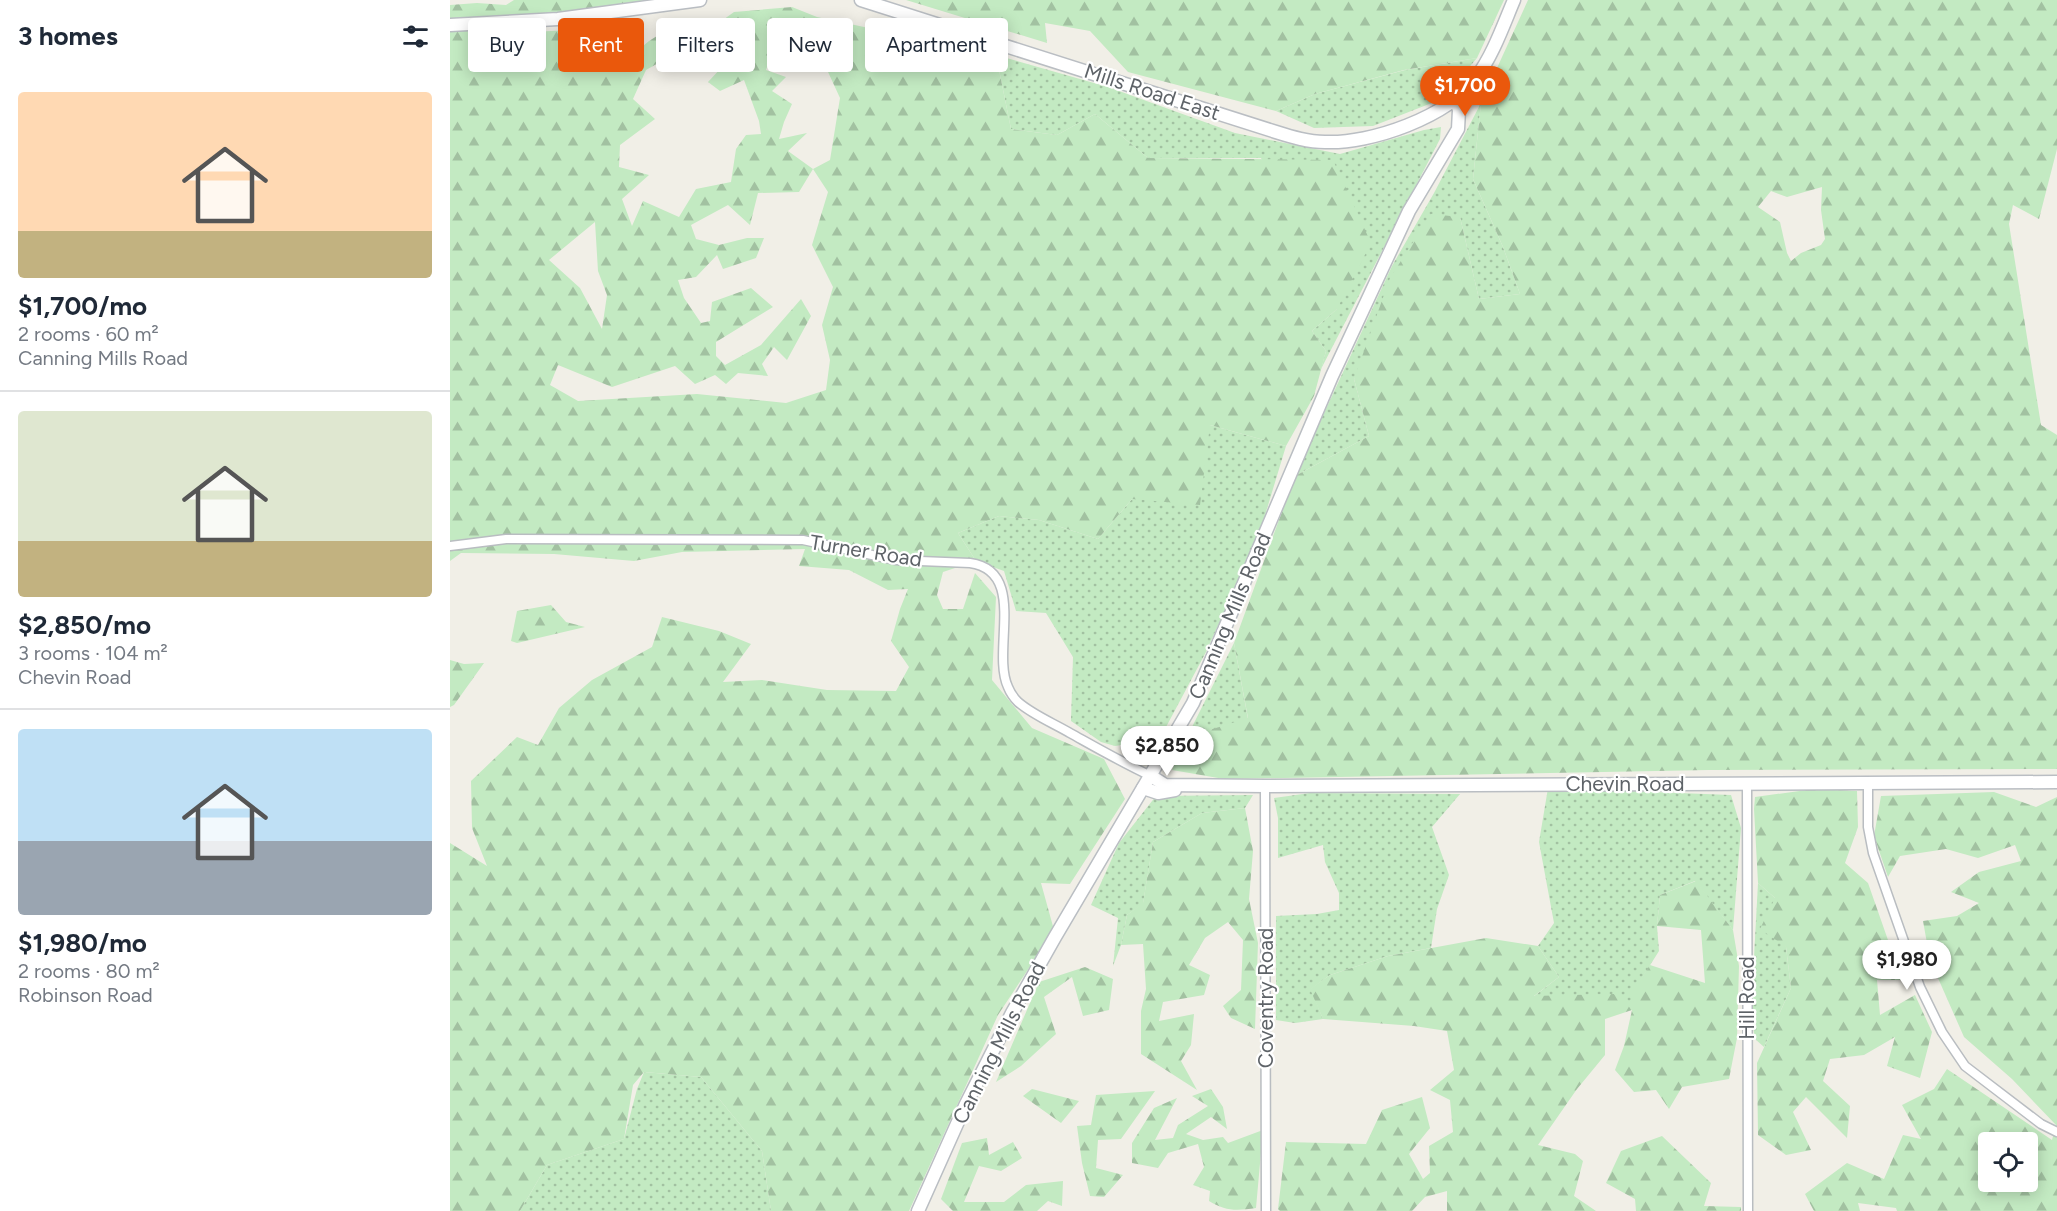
<!DOCTYPE html>
<meta charset="utf-8">
<style>
body{margin:0;font-family:Figtree,sans-serif;background:#f6f6f7;color:#1f2937;height:100vh;display:flex;flex-direction:column;font-size:22px;white-space:nowrap}
*{box-sizing:border-box;margin:0}
p{font-size:20px;color:#747a83}
.icon{flex:none;width:33px;height:33px;fill:none;stroke:currentColor;stroke-width:2;stroke-linecap:round;stroke-linejoin:round}
.map{position:relative;flex:1;overflow:hidden}
.details{display:flex;flex-direction:column;background:#fff;width:450px}
.details>*{flex:none}
.top-card{position:absolute;left:18px;top:18px;width:570px;height:54px;display:flex;gap:12px}
.tools{position:absolute;left:1528px;top:1132px;display:grid;gap:12px}
.tools a{display:grid;place-items:center;width:60px;height:60px;border-radius:6px;background:#fff;box-shadow:0 3px 15px #0003;font-size:30px}
.price{position:absolute;translate:-50% -51px;padding:0 14px;border-radius:21px;background:#fff;color:#222;font-size:20px;line-height:39px;filter:drop-shadow(0 2px 3px #0008)}
.price::after{content:'';position:absolute;left:50%;top:36px;width:18px;height:14px;margin-left:-9px;background:inherit;clip-path:polygon(0 0,100% 0,50% 100%)}
.price.on{background:#ea580c;color:#fff}
ul{padding:0;list-style:none}
li{display:grid;align-content:center;gap:12px;height:318px;padding:0 18px}
li+li{border-top:2px solid #e0e1e3}
li span{display:grid;place-items:center;height:186px;border-radius:6px;color:#555}
li>.icon{margin-inline-start:auto}
span .icon{width:108px;height:108px;fill:#fffc;stroke-width:1}
li b{font-size:26px}
h2{display:flex;justify-content:space-between;align-items:center;height:72px;padding:0 18px;font-size:26px}
.pill{padding:0 21px;border-radius:6px;background:#fff;box-shadow:0 3px 15px #0003;font-size:21px;line-height:54px}
.pill.on{background:#ea580c;color:#fff}
main{display:flex;flex:1;min-height:0}
.map>svg:first-child{display:block}
</style>
<main>
<section class="details">
<h2>3 homes<svg class="icon" aria-label="filters" viewBox="0 0 24 24"><path d="M4 7h16M4 17h16"/><circle cx="9" cy="7" r="2"/><circle cx="15" cy="17" r="2"/></svg></h2>
<ul>
<li><span style="background:linear-gradient(#ffd9b3 75%,#c2b280 0)"><svg class="icon" aria-label="home" viewBox="0 0 24 24"><path d="M3 11l9-7 9 7M6 9v11h12V9"/></svg></span><div><b>$1,700/mo</b><p>2 rooms · 60 m²</p><p>Canning Mills Road</p></div></li>
<li><span style="background:linear-gradient(#dfe7d0 70%,#c2b280 0)"><svg class="icon" aria-label="home" viewBox="0 0 24 24"><path d="M3 11l9-7 9 7M6 9v11h12V9"/></svg></span><div><b>$2,850/mo</b><p>3 rooms · 104 m²</p><p>Chevin Road</p></div></li>
<li><span style="background:linear-gradient(#bfe0f5 60%,#9aa5b1 0)"><svg class="icon" aria-label="home" viewBox="0 0 24 24"><path d="M3 11l9-7 9 7M6 9v11h12V9"/></svg></span><div><b>$1,980/mo</b><p>2 rooms · 80 m²</p><p>Robinson Road</p></div></li>
</ul>
</section>
<div class="map">
<svg width="1607" height="1211" viewBox="0 0 1607 1211">
<defs>
<pattern id="grass-dots" width="8" height="8" patternUnits="userSpaceOnUse" patternTransform="scale(1.5)"><rect width="8" height="8" fill="#c3eac2"/><path d="M2 2h.1M6 6h.1" fill="none" stroke="#a2c1a1" stroke-width="1.8" stroke-linecap="round"/></pattern>
<pattern id="forest-firs" width="22" height="20" patternUnits="userSpaceOnUse" patternTransform="scale(1.5)"><rect width="22" height="20" fill="#c3eac2"/><path d="M5 1l3.5 6h-7zM16 11l3.5 6h-7z" fill="#a2c1a1"/></pattern>
</defs>
<rect width="100%" height="100%" fill="#f1efe7"/>
<g fill="url(#grass-dots)">
<path d="M546,55L658,87L785,133L890,154L974,130L991,127L990,139L871,369L876,351L862,331L887,309L811,158H698L645,114L607,135L561,129Z"/>
<path d="M1027,58L992,99L923,126L864,128L826,111L865,94L955,70Z"/>
<path d="M1031,103L1023,179L1053,247L1070,294L1029,299L1010,217L904,379L919,436L845,476L942,266L984,193Z"/>
<path d="M760,425L836,446L809,535L756,652L699,759L691,761L685,743L665,746L651,742L621,721L623,657L596,613L566,611L554,571L526,561L508,533L549,516L589,520L648,539L682,499Z"/>
<path d="M784,643L798,719L737,737Z"/>
<path d="M1098,788L1281,795L1291,828L1283,930L1245,881L1210,895L1207,926L1209,951L1182,994V1009L1083,997L1109,977L1088,946L1104,923L1089,842Z"/>
<path d="M860,793L1010,794L982,827L999,875L987,909L981,948L938,956L880,975L861,989L873,1019L845,1023L826,1020V916L867,914L889,910V893L875,862L873,845L828,858V818L824,798Z"/>
<path d="M803,795L795,808L752,813L703,842L693,904L677,915L671,945L663,966L668,918L641,905L669,843L706,796Z"/>
<path d="M1308,883L1325,898L1336,947L1341,988L1314,1047L1305,1039L1301,1013Z"/>
<path d="M194,1072L251,1077L312,1151L321,1211H70L97,1165L174,1139L187,1089Z"/>
</g>
<g fill="url(#forest-firs)" fill-rule="evenodd">
<path d="M64,0H197L111,15L51,17L80,32L185,27L159,59L162,72L199,41L234,19L263,27L284,12L342,7L367,17L546,55L561,129L607,135L645,114L698,158L883,160L921,243L887,309L862,331L876,351L864,396L836,446L760,425L750,505L682,499L648,539L589,520L549,516L508,533L526,561L493,572L487,595L493,609H513L525,573L546,597L542,680L582,728L654,759L675,799L620,884L591,883L604,930L548,1015L459,1211H321L312,1151L251,1077L194,1072L183,1085L174,1139L97,1165L70,1211H0V843L37,866L22,828L21,781L67,737L88,745L109,708L142,680L202,647L212,617L269,631L301,644L273,682L312,680L377,690L446,691L459,667L441,641L450,609L458,589L438,590L399,570L349,566L355,549L232,552L184,561L104,554L11,553L0,561V5L27,3L56,5ZM263,28L285,53L258,82L270,91L294,80L309,121L311,134L296,135L286,149L281,182L246,189L229,217L193,201L182,226L172,199L199,175L169,167L170,145L205,119L183,99L196,70L233,49ZM351,43L367,48L390,98L380,160L363,169L338,151L357,133L329,139L334,122L342,104L322,91L336,77L316,70L324,47ZM363,169L378,192L362,245L383,287L372,325L380,360L376,390L336,403L247,394L128,401L100,385L108,365L162,387L225,366L245,384L265,375L276,384L288,373L318,376L312,364L324,347L337,360L361,316L351,299L311,345L275,365L266,356V342L323,307L301,288L262,302L260,321L251,323L234,298L228,280L246,277L267,255L273,269L306,258L314,238H297L269,245L246,239L241,225L278,205L300,225L308,193L349,192ZM145,222L148,271L157,295L152,329L130,288L99,260Z"/>
<path d="M456,0H1054L1027,58L954,70L865,94L826,111L678,72L640,31L595,23L597,43Z"/>
<path d="M1078,0H1607V149L1589,219L1563,205L1559,224L1591,425L1607,435V769L1259,770L774,779L722,770L737,737L798,718L784,643L845,476L919,436L904,379L940,278L981,214L1010,217L1029,299L1070,294L1053,247L1023,179L1031,103ZM1372,187L1371,210L1375,239L1371,245L1351,253L1341,261L1337,253L1330,222L1308,207L1321,191L1337,197Z"/>
<path d="M101,605L116,622L135,627L67,643L61,641L67,611Z"/>
<path d="M0,660L14,664L34,663L4,705L0,707Z"/>
<path d="M1364,789L1407,791L1408,827L1395,863L1418,883L1452,980H1427L1430,1015L1465,995L1482,1032L1470,1078L1437,1066L1445,1037L1414,1055L1380,1059L1373,1081L1400,1106L1397,1138L1356,1097L1343,1112L1361,1150L1336,1155L1308,1135L1307,1063L1341,988L1336,947L1310,929L1325,898L1308,883L1304,809L1305,797Z"/>
<path d="M1544,792L1586,807L1607,797V1211H1447L1446,1208L1408,1203L1410,1211H1364L1355,1194L1397,1163L1434,1179L1453,1135L1471,1139L1452,1105L1484,1089L1497,1069L1602,1140L1606,1125L1562,1079L1514,1037L1480,960L1473,921L1507,916L1529,903L1501,892L1529,872L1571,861L1565,845L1528,858L1496,849L1450,856L1438,877L1424,836L1431,796ZM1539,1143H1578V1182H1539Z"/>
<path d="M795,808L803,851L799,899L808,943L805,1029L781,1018L773,1006L791,990L793,940L778,922L755,938L739,965L760,975L754,995L713,1002L709,1021L744,1014L741,1045L731,1061L747,1090L691,1054V1011L696,989L693,944L671,945L677,915L693,903L703,842L752,813Z"/>
<path d="M1246,881L1283,930L1289,966L1287,1038L1279,1079L1232,1087L1219,1109L1206,1090L1184,1092L1165,1070L1174,1046L1182,1010L1155,1019V1055L1127,1089L1088,1145L1125,1154L1133,1161L1124,1196L1146,1211H997V1191L975,1197L962,1211H830L828,1209L836,1142L916,1144L932,1110L972,1097L980,1128L959,1154L973,1179L980,1173L979,1146L1003,1132L1000,1100L980,1090L1004,1070L997,1031L964,1026L873,1019L860,989L880,975L938,956L1036,938L1088,946L1109,977L1084,996L1164,994L1182,1009L1181,994L1200,965L1255,983L1251,930L1207,926L1210,895Z"/>
<path d="M635,967L663,979L659,1010L633,1016L622,977L594,997L606,1034L571,1066L546,1082L589,982Z"/>
<path d="M582,1089L629,1101L611,1123L573,1096Z"/>
<path d="M761,1089L773,1107L777,1129L761,1117L736,1134L753,1140L773,1137L778,1143L813,1130L806,1208C786,1211 775,1211 759,1201L760,1191L743,1185L754,1167L748,1144L718,1153L708,1168L682,1163V1143L704,1108L727,1098L705,1140L723,1138L728,1125L758,1106L742,1096Z"/>
<path d="M705,1091L671,1139L648,1140L646,1168L673,1175L654,1197L640,1196L632,1163L627,1126L641,1125L646,1095Z"/>
<path d="M1212,1136L1261,1183L1254,1206L1291,1207V1211H1186L1185,1199L1156,1183L1171,1151Z"/>
<path d="M537,1138L539,1155L563,1142L572,1158L551,1171L529,1166L514,1202H554L576,1185L613,1181L612,1206L598,1201L587,1211H503L491,1199L512,1143Z"/>
</g>
<g fill="none" stroke-linecap="round" stroke-linejoin="round">
<g stroke="#b9bdc1" stroke-width="11">
<g id="street">
<path d="M0,546L56,539L353,540L445,560L520,563C578,571 541,651 558,687C560,692 564,698 568,702C583,715 603,723 620,733C647,748 673,763 701,776"/>
<path d="M1418,783V827L1423,853L1470,987L1492,1032L1515,1066L1591,1124L1607,1132"/>
<path d="M1297,784L1298,1211"/>
<path d="M815,786L816,1211"/>
</g>
</g>
<g stroke="#babec3" stroke-width="15">
<g id="secondary">
<path d="M411,0L826,132C842,137 858,142 875,142C921,144 998,117 1026,78C1043,55 1053,26 1064,0"/>
<path d="M0,25L108,19L250,0"/>
<path d="M701,776L715,785L815,786L1607,782"/>
<path d="M693,788L708,793L725,790"/>
<path d="M468,1211L515,1106L562,1013L605,937L743,703L882,376L959,211L1008,129L1009,110L1005,99"/>
</g>
</g>
<use href="#street" stroke="#fff" stroke-width="8"/>
<use href="#secondary" stroke="#fff" stroke-width="12"/>
</g>
<g text-anchor="middle" stroke-width="4.5" stroke-linejoin="round" paint-order="stroke">
<g font-size="21" fill="#5e6368" stroke="#fff">
<text transform="translate(702 92) rotate(18)" y="7">Mills Road East</text>
<text transform="translate(416 551) rotate(9)" y="7">Turner Road</text>
<text transform="translate(780 616) rotate(-67)" y="7">Canning Mills Road</text>
<text x="1175" y="791">Chevin Road</text>
<text transform="translate(816 998) rotate(-90)" y="7">Coventry Road</text>
<text transform="translate(1297 998) rotate(-90)" y="7">Hill Road</text>
<text transform="translate(549 1043) rotate(-63)" y="7">Canning Mills Road</text>
</g>
</g>
</svg>
<div class="tools">
<a><svg class="icon" aria-label="locate" viewBox="0 0 24 24"><circle cx="12" cy="12" r="6"/><path d="M12 2v4M12 18v4M2 12h4M18 12h4"/></svg></a>
</div>
<b class="price on" style="left:1015px;top:117px">$1,700</b>
<b class="price" style="left:717px;top:777px">$2,850</b>
<b class="price" style="left:1457px;top:991px">$1,980</b>
<div class="top-card">
<a class="pill">Buy</a>
<a class="pill on">Rent</a>
<a class="pill">Filters</a>
<a class="pill">New</a>
<a class="pill">Apartment</a>
</div>
</div>
</main>
